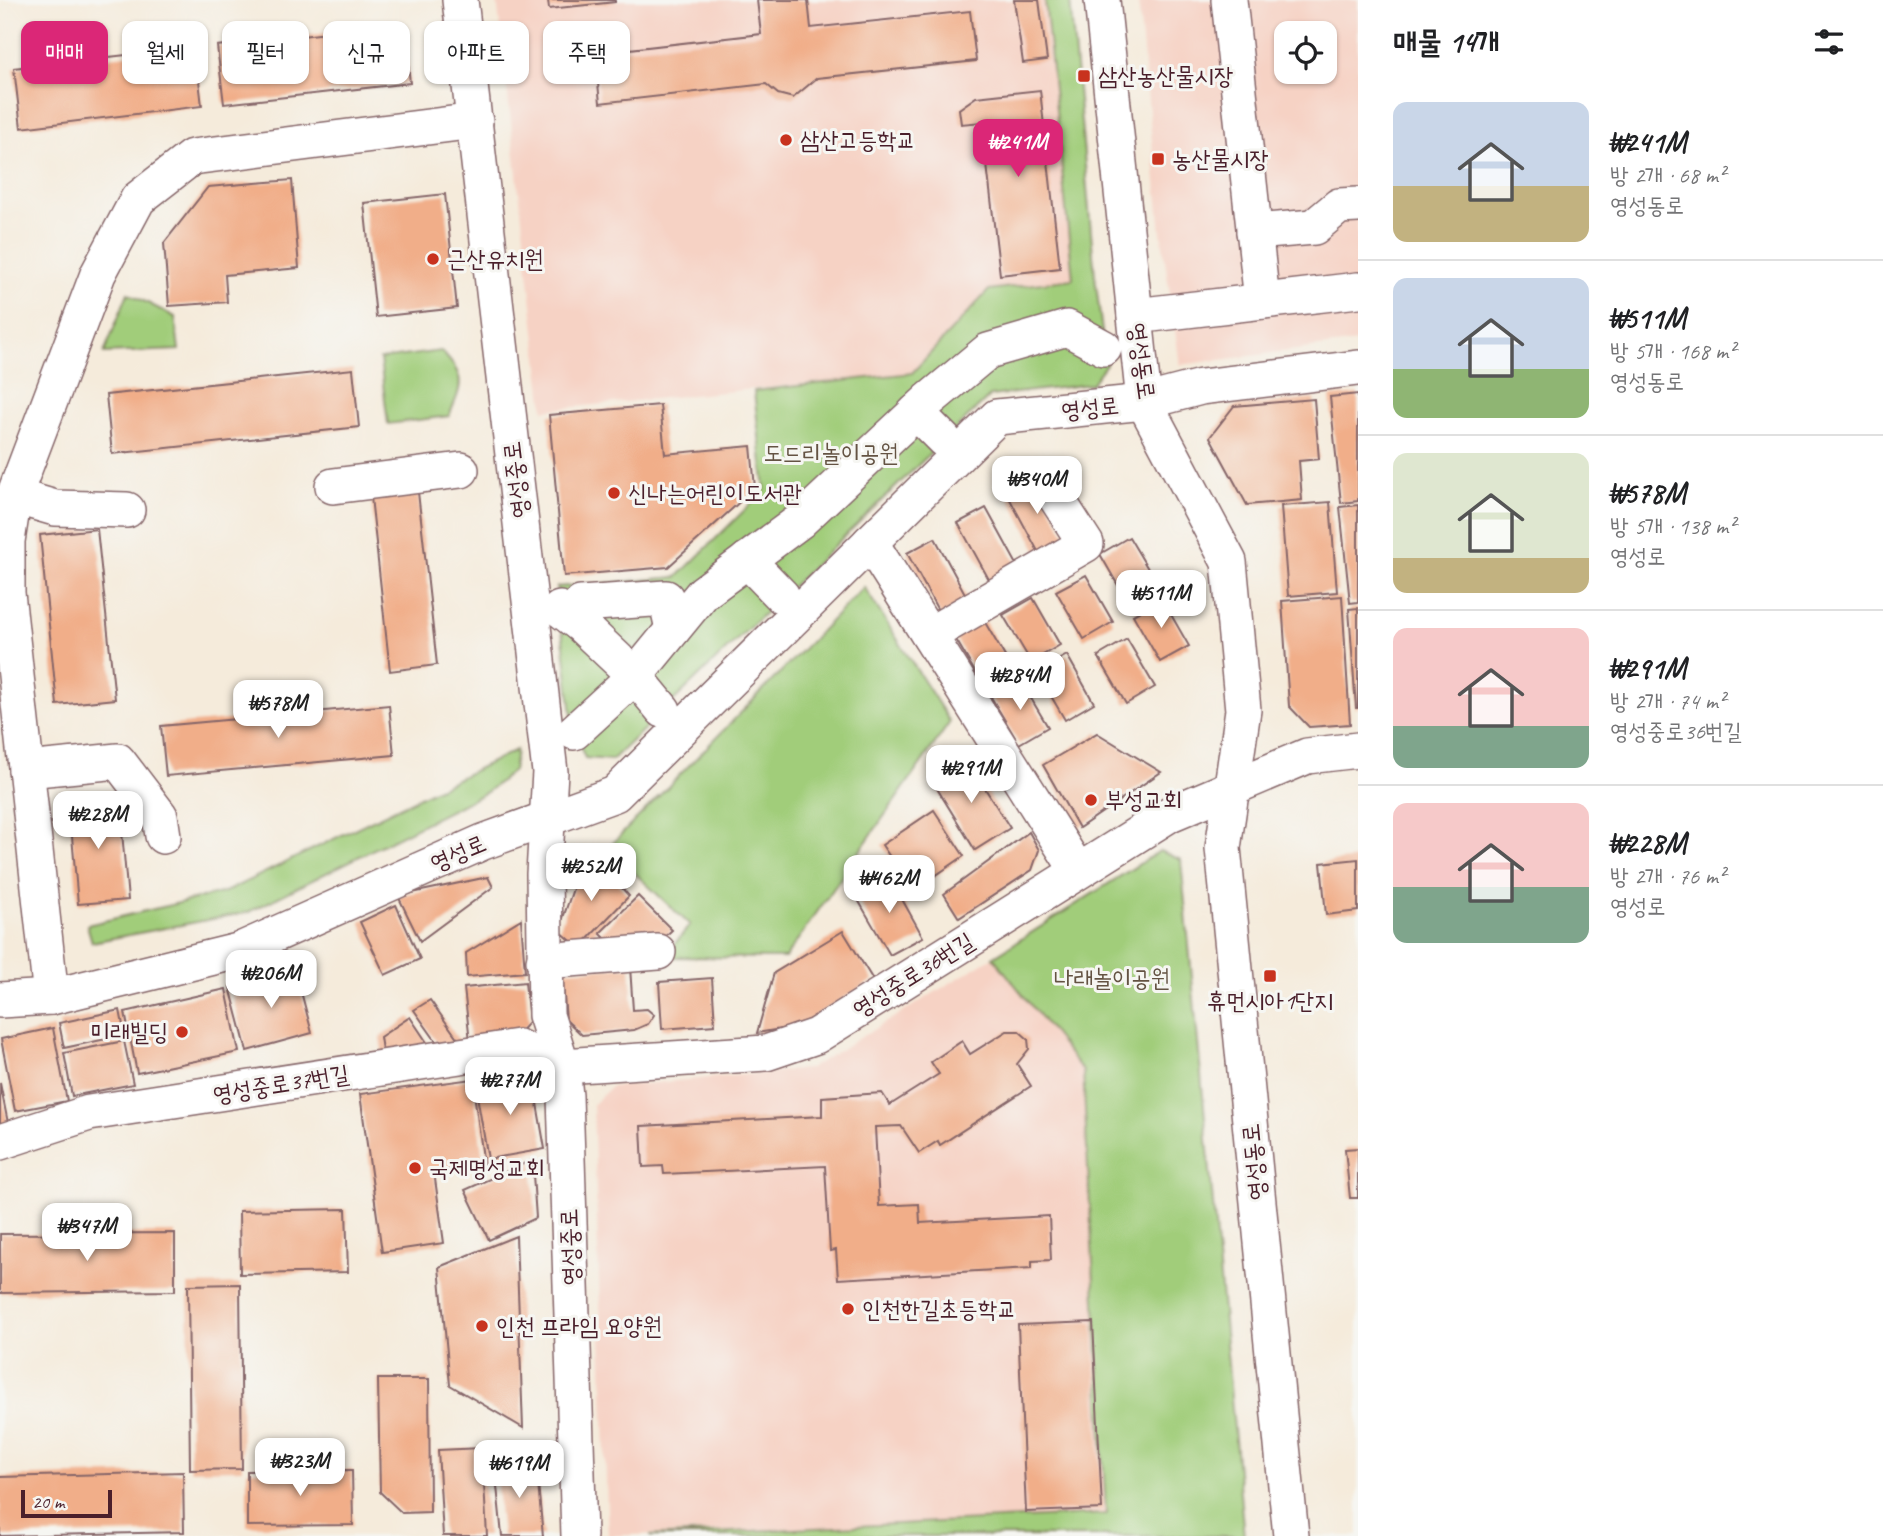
<!DOCTYPE html>
<html lang="ko">
<meta charset="utf-8">
<style>
body{margin:0;font-family:Caveat,"Poor Story",sans-serif;background:#f2f2f2;color:#202124;height:100vh;display:flex;flex-direction:column;font-size:26px;white-space:nowrap}
*{box-sizing:border-box;margin:0}
p{font-size:23px;color:#757577}
.icon{flex:none;width:38px;height:38px;fill:none;stroke:currentColor;stroke-width:2;stroke-linecap:round;stroke-linejoin:round}
.map{position:relative;flex:1;overflow:hidden}
.details{display:flex;flex-direction:column;background:#fff;width:525px}
.details>*{flex:none}
.top-card{position:absolute;left:21px;top:21px;width:665px;height:63px;display:flex;gap:14px}
.buttons{position:absolute;left:1274px;top:21px;display:grid;gap:14px}
.buttons a{display:grid;place-items:center;width:63px;height:63px;border-radius:14px;background:#fff;box-shadow:0 2px 5px #0004;font-size:35px}
.scale{position:absolute;left:21px;bottom:18px;width:91px;box-sizing:border-box;padding-left:7px;border:4px solid #4a1f2b;border-top:0;font-size:19px;line-height:24px;white-space:nowrap;color:#4a1f2b;-webkit-text-stroke:5px #f6f6f2;paint-order:stroke}
.price{position:absolute;translate:-50% -60px;padding:0 16px;border-radius:14px;background:#fff;color:#222;font-size:23px;line-height:46px;filter:drop-shadow(0 2px 4px #0008)}
.price::after{content:'';position:absolute;left:50%;top:42px;width:21px;height:16px;margin-left:-10px;background:inherit;clip-path:polygon(0 0,100% 0,50% 100%)}
.price.current{background:#db2777;color:#fff}
ul{padding:0;list-style:none}
li{display:flex;align-items:center;gap:21px;height:175px;padding:0 35px}
li+li{border-top:2px solid #e0e0e0}
li span{display:grid;place-items:center;flex:none;width:196px;height:140px;border-radius:14px;color:#555}
li>.icon{margin-inline-start:auto}
span .icon{width:84px;height:84px;fill:#fffc;stroke-width:1}
li b{font-size:30px}
h2{display:flex;justify-content:space-between;align-items:center;height:84px;padding:0 35px;font-size:30px}
.tag{padding:0 24px;border-radius:14px;background:#fff;box-shadow:0 2px 5px #0004;font-size:24px;line-height:63px}
.tag.current{background:#db2777;color:#fff}
main{display:flex;flex:1;min-height:0}
.map>svg:first-child{display:block}
</style>
<main>
<div class="map">
<svg width="1358" height="1536" viewBox="0 0 1358 1536">
<rect width="100%" height="100%" fill="#f6f6f2"/>
<filter id="ink" filterUnits="userSpaceOnUse"><feTurbulence type="fractalNoise" baseFrequency=".0143" numOctaves="2"/><feDisplacementMap in="SourceGraphic" scale="14" xChannelSelector="R" yChannelSelector="G"/><feConvolveMatrix kernelMatrix="1 2 1 2 8 2 1 2 1" color-interpolation-filters="sRGB"/></filter>
<filter id="wash" filterUnits="userSpaceOnUse"><feTurbulence type="fractalNoise" baseFrequency=".00686" numOctaves="4" result="noise"/><feDisplacementMap in="SourceGraphic" scale="28" xChannelSelector="R" yChannelSelector="G"/><feGaussianBlur stdDeviation="1.57" result="paint"/><feColorMatrix in="noise" values="0 0 0 0 0 0 0 0 0 0 0 0 0 0 0 0 0 1.4 0 .05"/><feComposite in="paint" operator="in"/></filter>
<g filter="url(#wash)">
<rect width="100%" height="100%" fill="#f5ebdb"/>
<g fill="#f6d2c4" fill-rule="evenodd">
<path d="M497,0H1045L1074,279L989,290L912,373L544,410Z"/>
<path d="M1138,0H1358V342L1180,365L1161,232ZM1286,33H1325V72H1286Z"/>
<path d="M993,957L1083,1071L1106,1515L608,1536L593,1104L611,1087L809,1069Z"/>
</g>
<g fill="#a1cd7a" stroke="#767652" stroke-width="2">
<path d="M1045,0H1070L1095,276L1106,364L1091,384L990,396L612,760L585,758L574,732L557,587L677,577L765,490L754,391L912,373L989,290L1073,279Z"/>
<path d="M128,293L175,317L179,350L104,353Z"/>
<path d="M441,351C466,377 463,384 449,416L388,424L380,359Z"/>
<path d="M864,587L950,722L785,958L664,957L690,925L608,848Z"/>
<path d="M516,750L513,771L487,792L249,912L92,942L87,925L225,892Z"/>
<path d="M1160,851L1181,860L1244,1536H650L1106,1514L1083,1071L993,957Z"/>
</g>
<g id="blocks">
<g fill="#f1ae89">
<path d="M548,0H615V2L549,9Z"/>
<path d="M757,0H808L811,28L970,11L976,61L817,78L793,98L778,94L766,84L600,103L595,53L761,34Z"/>
<path d="M1014,0H1039L1047,60L1023,63Z"/>
<path d="M404,24L410,83L224,104L217,46Z"/>
<path d="M195,47L202,106L21,128L14,68Z"/>
<path d="M1040,90L1060,268L1000,275L982,122L961,124L959,109L976,97Z"/>
<path d="M292,180L299,268L225,275L227,302L169,306L164,243L208,187Z"/>
<path d="M445,194L457,308L376,317L364,203Z"/>
<path d="M353,369L359,427L112,454L106,395Z"/>
<path d="M1358,394V501L1341,503L1330,397Z"/>
<path d="M1314,399L1319,459L1299,461L1302,500L1247,505L1210,437L1234,406Z"/>
<path d="M660,405L665,454L751,446L755,488L668,567L564,576L549,415Z"/>
<path d="M1034,477L1068,540L1040,555L1006,492Z"/>
<path d="M418,492L437,665L390,671L371,497Z"/>
<path d="M1330,502L1337,592L1288,596L1281,506Z"/>
<path d="M1358,505V602L1350,603L1340,507Z"/>
<path d="M986,508L1020,570L992,585L958,523Z"/>
<path d="M97,529L115,699L57,705L40,535Z"/>
<path d="M1129,537L1157,584L1127,601L1100,554Z"/>
<path d="M935,538L969,601L941,616L907,553Z"/>
<path d="M1086,575L1113,622L1084,639L1056,591Z"/>
<path d="M1342,596L1350,724L1309,727L1289,706L1282,601Z"/>
<path d="M1033,598L1060,645L1031,662L1003,615Z"/>
<path d="M1162,599L1189,646L1160,662L1133,615Z"/>
<path d="M1358,608V708H1356L1349,609Z"/>
<path d="M983,619L1011,667L982,684L954,636Z"/>
<path d="M1127,639L1155,687L1126,704L1098,656Z"/>
<path d="M1067,655L1094,703L1065,720L1037,672Z"/>
<path d="M1020,680L1048,727L1019,744L991,697Z"/>
<path d="M389,705L394,755L166,776L161,726Z"/>
<path d="M1097,733L1161,772L1079,828L1043,765Z"/>
<path d="M967,760L1010,828L975,850L933,782Z"/>
<path d="M119,798L128,900L78,904L69,802Z"/>
<path d="M934,810L964,856L913,891L882,845Z"/>
<path d="M1029,832L1039,850L1032,870L959,918L944,894Z"/>
<path d="M596,859L629,896L579,948L559,930L577,877Z"/>
<path d="M1358,859V911L1326,915L1321,863Z"/>
<path d="M888,874L923,937L890,955L854,893Z"/>
<path d="M488,877L493,887L420,941L398,896Z"/>
<path d="M638,896L672,930L658,943L613,946L600,933Z"/>
<path d="M396,905L420,959L385,975L360,922Z"/>
<path d="M521,919L525,972L467,977L466,953Z"/>
<path d="M843,931L873,980L798,1026L757,1033L774,973Z"/>
<path d="M630,967L633,1010L647,1009L654,1015L648,1024L634,1030L582,1035L566,1020L562,971Z"/>
<path d="M295,969L312,1033L247,1051L230,987Z"/>
<path d="M712,978L715,1025L662,1029L659,982Z"/>
<path d="M525,982L529,1022L516,1036L470,1041L464,988Z"/>
<path d="M226,989L239,1052L137,1073L125,1012Z"/>
<path d="M430,1000L460,1042L438,1044L414,1010Z"/>
<path d="M120,1010L125,1035L64,1048L59,1023Z"/>
<path d="M410,1017L432,1050L383,1057L380,1037Z"/>
<path d="M53,1028L67,1101L15,1111L1,1039Z"/>
<path d="M1007,1031H1019L1028,1039L1029,1049L1017,1064L1031,1086L940,1145L938,1141L919,1153L901,1126L875,1127L879,1206L919,1204L920,1223L1049,1216L1051,1260L1032,1261V1268L838,1279L836,1250L830,1251L825,1166L664,1174L663,1166L643,1167L641,1126L822,1116V1097L882,1093L890,1105L939,1074L931,1062L962,1041L970,1054Z"/>
<path d="M124,1041L133,1084L72,1096L64,1053Z"/>
<path d="M532,1075L545,1149L488,1159L475,1084Z"/>
<path d="M472,1079L484,1165L434,1172L444,1243L382,1252L360,1094Z"/>
<path d="M0,1083L8,1123L0,1125Z"/>
<path d="M1358,1148V1198H1350L1345,1149Z"/>
<path d="M532,1160L536,1218L489,1240L465,1190Z"/>
<path d="M346,1209L348,1272L240,1274L239,1211Z"/>
<path d="M175,1233V1291L0,1293V1234Z"/>
<path d="M516,1236L523,1428L450,1385L439,1267Z"/>
<path d="M240,1284L242,1469L190,1470L188,1285Z"/>
<path d="M1093,1322L1102,1509L1026,1512L1018,1325Z"/>
<path d="M378,1379H429L430,1512L402,1513L380,1492Z"/>
<path d="M482,1448L487,1536H443L438,1450Z"/>
<path d="M536,1463L543,1536H502L495,1466Z"/>
<path d="M352,1470L353,1525L247,1526V1471Z"/>
<path d="M183,1472L184,1532L0,1536V1477Z"/>
</g>
</g>
</g>
<g filter="url(#ink)">
<use href="#blocks" fill-opacity="0" stroke="#866669" stroke-width="2"/>
<g fill="none" stroke-linecap="round" stroke-linejoin="round">
<g stroke="#866669" stroke-width="38">
<g id="minor">
<path d="M460,0L550,772L544,874L546,1015L562,1066L565,1096L579,1536"/>
<path d="M1102,0L1144,402L1229,562L1243,710L1223,848L1291,1536"/>
<path d="M1229,0L1262,301"/>
<path d="M1254,232L1314,227L1339,206L1358,205"/>
<path d="M1135,316L1358,290"/>
<path d="M916,412L944,440"/>
<path d="M333,486L461,470"/>
<path d="M14,496L55,508L127,510"/>
<path d="M870,542L1078,871"/>
<path d="M747,560L782,596"/>
<path d="M560,609L581,625L635,676L703,593L800,521L929,400L988,351L1067,328L1104,348"/>
<path d="M581,625V604L666,598L673,629"/>
<path d="M929,635L1086,544L1050,488"/>
<path d="M574,732L635,676L663,710"/>
<path d="M26,770L118,761L160,816L163,836"/>
<path d="M544,961L658,952"/>
<path d="M51,997L7,593V541L14,496L98,274L138,199L192,157L475,121"/>
<path d="M0,1000L51,997L238,951L483,842L615,794L997,417L1144,402L1201,387L1358,368"/>
<path d="M0,1142L89,1113L518,1047L562,1066L766,1053L816,1036L1170,814L1307,756L1358,750"/>
</g>
</g>
<use href="#minor" stroke="#fff" stroke-width="35"/>
</g>
</g>
<g fill="#c8321e" stroke="#f6f6f2" stroke-width="2.5">
<rect x="1077" y="69" width="14" height="14" rx="3.5"/>
<circle cx="786" cy="140" r="7"/>
<rect x="1151" y="152" width="14" height="14" rx="3.5"/>
<circle cx="433" cy="259" r="7"/>
<circle cx="614" cy="493" r="7"/>
<circle cx="1091" cy="800" r="7"/>
<rect x="1263" y="969" width="14" height="14" rx="3.5"/>
<circle cx="182" cy="1032" r="7"/>
<circle cx="415" cy="1168" r="7"/>
<circle cx="848" cy="1309" r="7"/>
<circle cx="482" cy="1326" r="7"/>
</g>
<g text-anchor="middle" stroke-width="6" stroke-linejoin="round" paint-order="stroke">
<g font-size="24" fill="#4a1f2b" stroke="#f6f6f2" text-anchor="start">
<text x="1098" y="84">삼산농산물시장</text>
<text x="800" y="148">삼산고등학교</text>
<text x="1172" y="167">농산물시장</text>
<text x="447" y="267">근산유치원</text>
<text x="628" y="501">신나는어린이도서관</text>
<text x="1105" y="808">부성교회</text>
<text x="1270" y="1009" text-anchor="middle">휴먼시아1단지</text>
<text x="168" y="1040" text-anchor="end">미래빌딩</text>
<text x="429" y="1176">국제명성교회</text>
<text x="862" y="1317">인천한길초등학교</text>
<text x="496" y="1334">인천 프라임 요양원</text>
</g>
<g font-size="24" fill="#4a1f2b" stroke="#f6f6f2">
<text transform="translate(1142 361) rotate(82)" y="8">영성동로</text>
<text transform="translate(1090 408) rotate(-6)" y="8">영성로</text>
<text transform="translate(516 480) rotate(-97)" y="8">영성중로</text>
<text transform="translate(458 853) rotate(-23)" y="8">영성로</text>
<text transform="translate(913 975) rotate(-32)" y="8">영성중로36번길</text>
<text transform="translate(281 1084) rotate(-9)" y="8">영성중로37번길</text>
<text transform="translate(1254 1162) rotate(-96)" y="8">영성동로</text>
<text transform="translate(570 1247) rotate(-92)" y="8">영성중로</text>
</g>
<g font-size="24" fill="#645343" stroke="#f6f6f2">
<text x="831" y="461">도드리놀이공원</text>
<text x="1112" y="986">나래놀이공원</text>
</g>
</g>
</svg>
<div class="buttons">
<a><svg class="icon" aria-label="locate" viewBox="0 0 24 24"><circle cx="12" cy="12" r="6"/><path d="M12 2v4M12 18v4M2 12h4M18 12h4"/></svg></a>
</div>
<div class="scale">20 m</div>
<b class="price current" style="left:1018px;top:179px">₩241M</b>
<b class="price" style="left:1037px;top:516px">₩340M</b>
<b class="price" style="left:1161px;top:630px">₩511M</b>
<b class="price" style="left:1020px;top:712px">₩284M</b>
<b class="price" style="left:278px;top:740px">₩578M</b>
<b class="price" style="left:971px;top:805px">₩291M</b>
<b class="price" style="left:98px;top:851px">₩228M</b>
<b class="price" style="left:591px;top:903px">₩252M</b>
<b class="price" style="left:889px;top:915px">₩462M</b>
<b class="price" style="left:271px;top:1010px">₩206M</b>
<b class="price" style="left:510px;top:1117px">₩277M</b>
<b class="price" style="left:87px;top:1263px">₩347M</b>
<b class="price" style="left:300px;top:1498px">₩323M</b>
<b class="price" style="left:519px;top:1500px">₩619M</b>
<div class="top-card">
<a class="tag current">매매</a>
<a class="tag">월세</a>
<a class="tag">필터</a>
<a class="tag">신규</a>
<a class="tag">아파트</a>
<a class="tag">주택</a>
</div>
</div>
<section class="details">
<h2>매물 14개<svg class="icon" aria-label="filters" viewBox="0 0 24 24"><path d="M4 7h16M4 17h16"/><circle cx="9" cy="7" r="2"/><circle cx="15" cy="17" r="2"/></svg></h2>
<ul>
<li><span style="background:linear-gradient(#c9d6e8 60%,#c2b280 0)"><svg class="icon" aria-label="home" viewBox="0 0 24 24"><path d="M3 11l9-7 9 7M6 9v11h12V9"/></svg></span><div><b>₩241M</b><p>방 2개 · 68 m²</p><p>영성동로</p></div></li>
<li><span style="background:linear-gradient(#c9d6e8 65%,#8fb573 0)"><svg class="icon" aria-label="home" viewBox="0 0 24 24"><path d="M3 11l9-7 9 7M6 9v11h12V9"/></svg></span><div><b>₩511M</b><p>방 5개 · 168 m²</p><p>영성동로</p></div></li>
<li><span style="background:linear-gradient(#dfe7d0 75%,#c2b280 0)"><svg class="icon" aria-label="home" viewBox="0 0 24 24"><path d="M3 11l9-7 9 7M6 9v11h12V9"/></svg></span><div><b>₩578M</b><p>방 5개 · 138 m²</p><p>영성로</p></div></li>
<li><span style="background:linear-gradient(#f6c9c9 70%,#7fa58c 0)"><svg class="icon" aria-label="home" viewBox="0 0 24 24"><path d="M3 11l9-7 9 7M6 9v11h12V9"/></svg></span><div><b>₩291M</b><p>방 2개 · 74 m²</p><p>영성중로36번길</p></div></li>
<li><span style="background:linear-gradient(#f6c9c9 60%,#7fa58c 0)"><svg class="icon" aria-label="home" viewBox="0 0 24 24"><path d="M3 11l9-7 9 7M6 9v11h12V9"/></svg></span><div><b>₩228M</b><p>방 2개 · 76 m²</p><p>영성로</p></div></li>
</ul>
</section>
</main>
